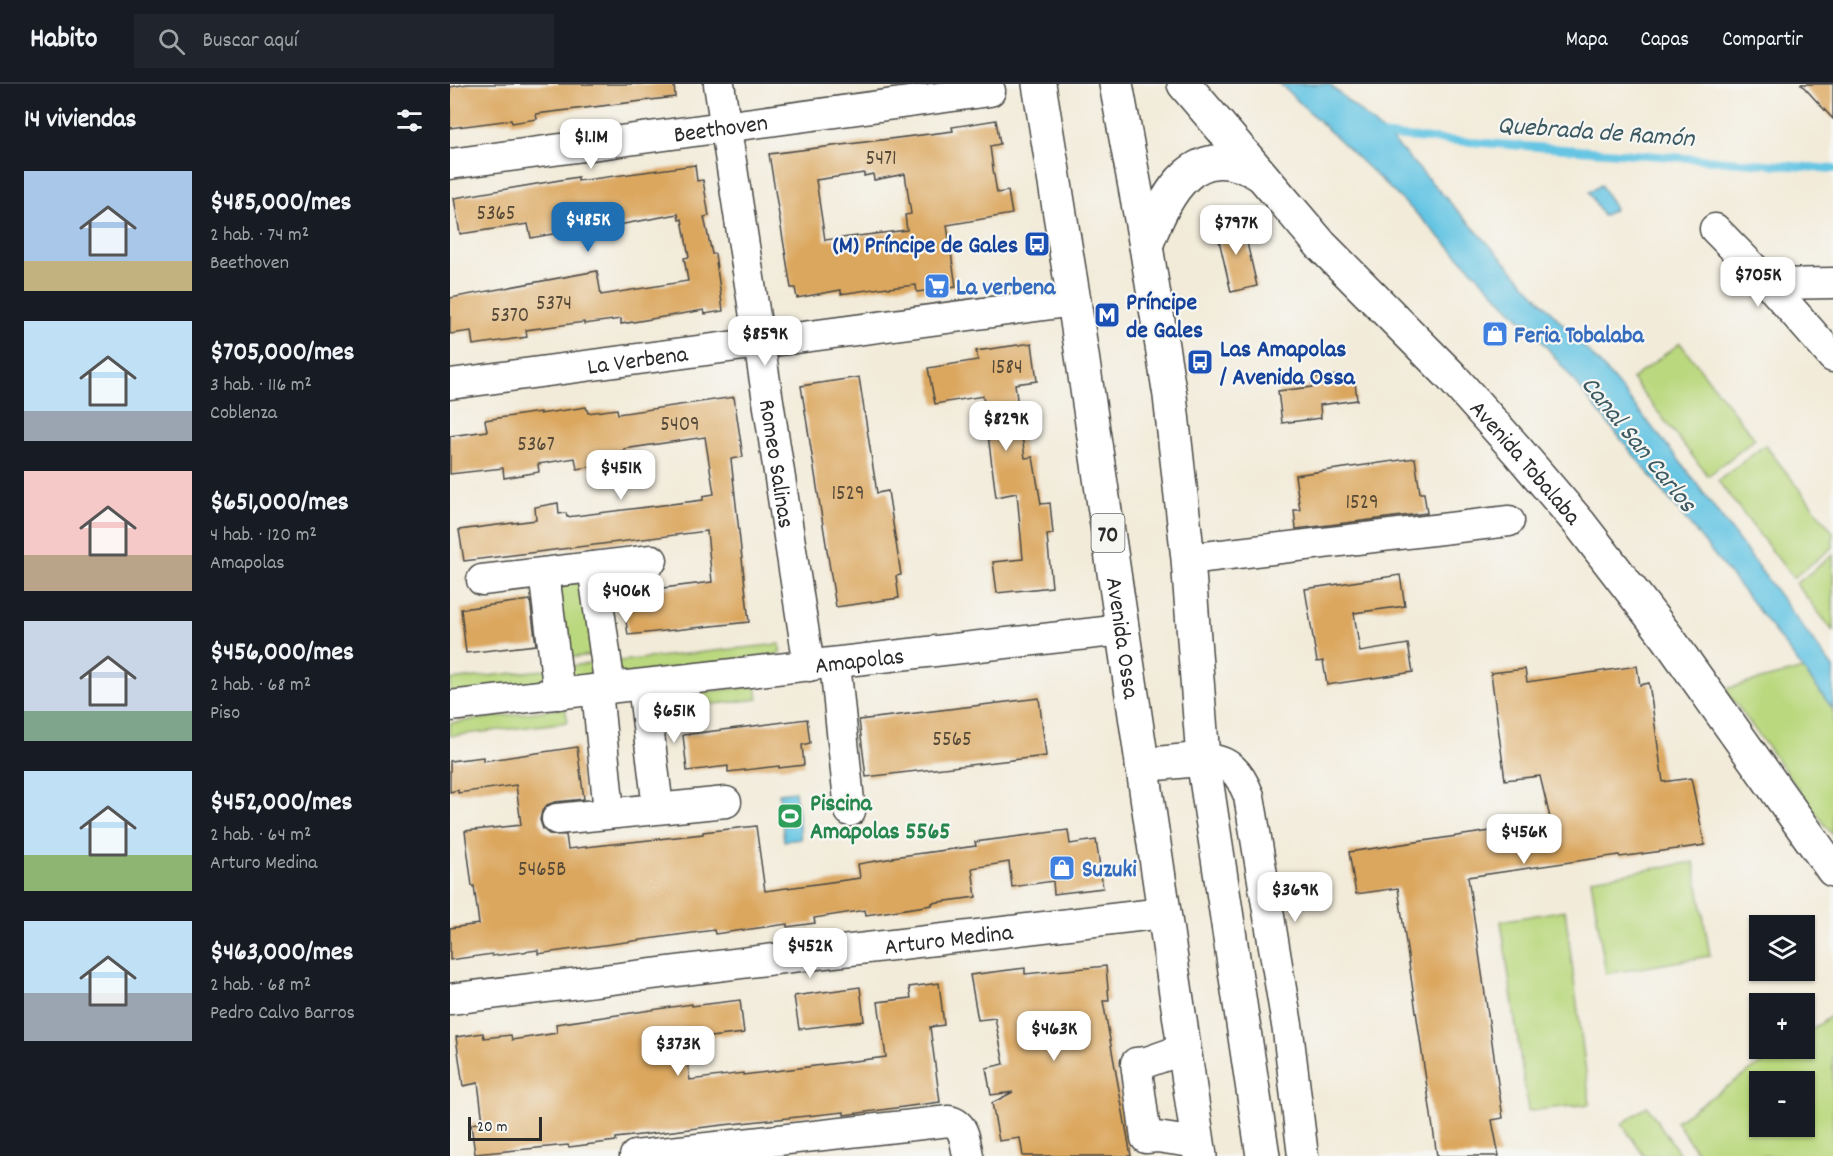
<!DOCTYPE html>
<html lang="es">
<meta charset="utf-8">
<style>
body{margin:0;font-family:Dekko,sans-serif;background:#20242c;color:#f1f3f6;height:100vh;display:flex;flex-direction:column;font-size:22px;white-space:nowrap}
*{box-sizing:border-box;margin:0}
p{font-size:20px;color:#9ea1a6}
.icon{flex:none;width:33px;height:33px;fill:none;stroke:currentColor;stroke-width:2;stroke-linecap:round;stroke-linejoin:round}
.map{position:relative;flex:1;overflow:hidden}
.panel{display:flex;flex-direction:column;background:#171b24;width:450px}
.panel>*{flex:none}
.controls{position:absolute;left:1299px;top:831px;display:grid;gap:12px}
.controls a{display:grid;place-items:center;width:66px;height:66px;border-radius:0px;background:#171b24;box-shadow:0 2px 4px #0004;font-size:30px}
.scale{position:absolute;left:18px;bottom:15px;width:74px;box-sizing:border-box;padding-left:6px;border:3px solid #2b2b2b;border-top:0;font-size:16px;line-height:21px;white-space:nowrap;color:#2b2b2b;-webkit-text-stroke:4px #f6f6f2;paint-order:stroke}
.price{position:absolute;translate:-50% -51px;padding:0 14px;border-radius:12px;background:#fff;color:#222;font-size:20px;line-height:39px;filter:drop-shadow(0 2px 3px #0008)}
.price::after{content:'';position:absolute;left:50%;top:36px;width:18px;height:14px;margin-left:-9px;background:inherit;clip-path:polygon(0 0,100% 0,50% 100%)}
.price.current{background:#1f6fb2;color:#fff}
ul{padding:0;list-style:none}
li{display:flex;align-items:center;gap:18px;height:150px;padding:0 24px}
li span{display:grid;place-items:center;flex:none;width:168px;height:120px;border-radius:0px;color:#555}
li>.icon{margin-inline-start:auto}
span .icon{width:72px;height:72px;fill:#fffc;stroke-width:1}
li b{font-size:26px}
h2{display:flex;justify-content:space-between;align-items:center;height:72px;padding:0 24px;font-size:26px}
header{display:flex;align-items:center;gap:36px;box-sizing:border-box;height:84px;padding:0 30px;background:#171b24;border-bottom:2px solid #363941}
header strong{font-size:28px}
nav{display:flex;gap:33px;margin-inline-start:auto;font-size:21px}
.search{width:420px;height:54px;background:#20242c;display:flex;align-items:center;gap:15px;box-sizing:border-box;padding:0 21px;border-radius:0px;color:#9ea1a6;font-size:22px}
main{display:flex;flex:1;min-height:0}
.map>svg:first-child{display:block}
</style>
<header>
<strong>Habito</strong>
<div class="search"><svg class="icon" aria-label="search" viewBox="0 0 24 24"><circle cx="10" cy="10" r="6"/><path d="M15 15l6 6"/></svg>Buscar aquí</div>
<nav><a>Mapa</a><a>Capas</a><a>Compartir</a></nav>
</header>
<main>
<section class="panel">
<h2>14 viviendas<svg class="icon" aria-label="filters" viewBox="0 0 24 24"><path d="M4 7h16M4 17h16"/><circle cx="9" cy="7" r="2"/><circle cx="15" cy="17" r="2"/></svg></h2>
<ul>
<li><span style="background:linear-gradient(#a9c7e8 75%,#c2b280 0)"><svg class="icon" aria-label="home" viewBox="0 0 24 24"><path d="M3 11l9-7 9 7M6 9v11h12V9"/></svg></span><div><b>$485,000/mes</b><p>2 hab. · 74 m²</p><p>Beethoven</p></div></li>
<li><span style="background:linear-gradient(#bfe0f5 75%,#9aa5b1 0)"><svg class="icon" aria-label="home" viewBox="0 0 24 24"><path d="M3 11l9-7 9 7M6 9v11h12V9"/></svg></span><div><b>$705,000/mes</b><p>3 hab. · 116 m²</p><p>Coblenza</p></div></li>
<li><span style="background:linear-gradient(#f6c9c9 70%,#b9a48a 0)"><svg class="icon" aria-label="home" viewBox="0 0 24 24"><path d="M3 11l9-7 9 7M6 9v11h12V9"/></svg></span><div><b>$651,000/mes</b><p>4 hab. · 120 m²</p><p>Amapolas</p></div></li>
<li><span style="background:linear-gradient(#c9d6e8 75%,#7fa58c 0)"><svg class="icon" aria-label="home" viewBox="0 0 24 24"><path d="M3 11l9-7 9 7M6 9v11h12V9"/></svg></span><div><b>$456,000/mes</b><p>2 hab. · 68 m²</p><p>Piso</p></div></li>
<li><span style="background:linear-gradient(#bfe0f5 70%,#8fb573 0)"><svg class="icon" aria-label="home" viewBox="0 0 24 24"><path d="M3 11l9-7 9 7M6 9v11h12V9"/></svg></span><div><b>$452,000/mes</b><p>2 hab. · 64 m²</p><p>Arturo Medina</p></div></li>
<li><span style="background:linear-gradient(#bfe0f5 60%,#9aa5b1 0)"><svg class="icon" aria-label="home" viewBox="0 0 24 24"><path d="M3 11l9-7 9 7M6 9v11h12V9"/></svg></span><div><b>$463,000/mes</b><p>2 hab. · 68 m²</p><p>Pedro Calvo Barros</p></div></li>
</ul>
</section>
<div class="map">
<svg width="1383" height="1072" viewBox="0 0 1383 1072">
<rect width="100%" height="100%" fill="#f6f6f2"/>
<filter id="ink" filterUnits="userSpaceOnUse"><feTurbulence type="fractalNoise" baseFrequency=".0167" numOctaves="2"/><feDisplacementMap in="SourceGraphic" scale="12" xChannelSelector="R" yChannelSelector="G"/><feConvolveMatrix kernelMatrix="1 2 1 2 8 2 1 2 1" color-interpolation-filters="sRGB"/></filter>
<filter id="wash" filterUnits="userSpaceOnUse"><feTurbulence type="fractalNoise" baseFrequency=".008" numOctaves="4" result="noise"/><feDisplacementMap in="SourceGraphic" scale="24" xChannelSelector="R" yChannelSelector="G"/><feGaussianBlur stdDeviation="1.35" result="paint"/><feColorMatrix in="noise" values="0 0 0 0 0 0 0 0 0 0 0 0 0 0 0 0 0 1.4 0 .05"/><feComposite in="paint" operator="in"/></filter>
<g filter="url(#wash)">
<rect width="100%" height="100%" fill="#f2ebd9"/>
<g fill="#bad87e" stroke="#728254" stroke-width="1.5" fill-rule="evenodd">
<path d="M1230,259L1305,355L1258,392L1182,295Z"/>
<path d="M1315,361L1383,448V463L1343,494L1268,397Z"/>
<path d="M1383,471V547L1346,500Z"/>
<path d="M139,492L149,570L111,575L100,498Z"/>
<path d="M330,560V570L163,592L161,578Z"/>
<path d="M151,578L153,592L114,597L113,583Z"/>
<path d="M103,585L104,598L0,610V596Z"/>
<path d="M1353,585L1383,625V752L1275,605Z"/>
<path d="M306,602L308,615L205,627L203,614Z"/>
<path d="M115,624L118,638L0,652V639Z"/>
<path d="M1244,778L1260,872L1156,890L1141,795Z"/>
<path d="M1115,826L1140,1020L1078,1027L1051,837Z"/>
<path d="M1383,931V1072H1249L1226,1037L1333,965L1354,964L1355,950ZM1310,998H1354V1042H1310Z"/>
<path d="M1197,1022L1231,1072H1194L1172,1040Z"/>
</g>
<g fill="#65c5e3" stroke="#487887" stroke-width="1.5">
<path d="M830,0H879L945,59L1158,289L1229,376L1383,584V625L1299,514L1091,256L971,134Z"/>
<path d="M1151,101L1165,125L1153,132L1139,108Z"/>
<path d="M345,707L351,755L334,757L329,709Z"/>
</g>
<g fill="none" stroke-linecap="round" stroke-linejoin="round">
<path stroke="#65c5e3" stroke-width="8" d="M927,51L1383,85"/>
</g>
<g id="blocks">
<g fill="#dba75e" fill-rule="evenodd">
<path d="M17,0H224L225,13L86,30L87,35L62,39L61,36L0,44V3Z"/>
<path d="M1351,0H1383V35Z"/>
<path d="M546,36L550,60L540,62L543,85L547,109L558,107L562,130L497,141L506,203L467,208L466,201L438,204L437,203L391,210V206L347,214L345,204H341L319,70L503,47L502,43ZM414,89V92L423,90L424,96L455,90L461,130L455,131L457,146L375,156L366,96Z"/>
<path d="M245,81L247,97L253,96L259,132L254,133L262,170H265L273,227L255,230L254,226L171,240V235L134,240V238L76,246L77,253L23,261L21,247L0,250V214L147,187L151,211L238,197L234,174L239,173L232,135L229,136L228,130L120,150L119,147L81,154L78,140L10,150L4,114L128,93V97Z"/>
<path d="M792,137L807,202L781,208L766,143Z"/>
<path d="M582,259L587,297L565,300L575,374L583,373L591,420L600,419L603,450L597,451L602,503L547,509L543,478L573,475L567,409L546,413L533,312L485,320L478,284L528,276L526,267Z"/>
<path d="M890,291L891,300L905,298L907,316L870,321L871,334L832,339L828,307L862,303L861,294Z"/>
<path d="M409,293L427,409L438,407L451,491L446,492L449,514L386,523L351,302Z"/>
<path d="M284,313L293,373L281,375L299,538L178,551L172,509L262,498L257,447L14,477L9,446L86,436L85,423L108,419L109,430L116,429L117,433L253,416V412L264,410L255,353L174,365V368L145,373L147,382L127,385L125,374L88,380L89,388L54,394L53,384L0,390V352L37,347L35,336L90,328V330L136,323L138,329L167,325L168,330Z"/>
<path d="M965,374L970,409H974L977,429L846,445L844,426H850L845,391Z"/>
<path d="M950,491L955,522L904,529L910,568L958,560L963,588L877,601L873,577L867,578L855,505Z"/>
<path d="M80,516L86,561L16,569L11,525Z"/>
<path d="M1187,582L1190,601L1199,599L1213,698L1241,694L1255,761L1170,773L1169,771L1018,793L1053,1034L1042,1036L1049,1072H987L948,804L906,810L899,768L1101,738L1090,692L1055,696L1041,589L1075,585L1077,598Z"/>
<path d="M589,614L596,672L416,693L409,636Z"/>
<path d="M357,635L360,659L352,661L354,681L329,684V682L278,688V682L237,687L233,651Z"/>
<path d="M127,663L134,715L105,718L97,721L92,727L90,736L93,745L99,750L116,751L118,765L253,750V748L306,742L315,807L410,794L408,780L443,774V773L526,762L525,758L618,746L620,760L646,756L653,804L604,810L603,797L562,803L559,778L522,784L526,813L482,819V821L416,831L415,826L364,834L365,839L337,843V840L265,850L264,846L88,870V866L42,872V870L0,876V844L29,840L24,802H22L15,747L71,741L66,701L8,709V706L0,708V677L33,673V677Z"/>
<path d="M656,882L659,917H653L681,1072H573L570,1054L549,1057L542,1019L563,1008L541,1011L536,984L554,980L545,934L528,936L520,891L575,884V890Z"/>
<path d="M489,899L494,941L480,943L490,1018L394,1031V1028L273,1041L166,1054V1057L119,1063L118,1061L25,1070L21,1040L33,1038L28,999L13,1002L6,953L33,949L34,954L61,951L62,956L107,949L106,940L242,920V922L290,916L294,949L234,956L240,996L293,989V991L436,973L428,918L461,914L459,903Z"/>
<path d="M410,903L414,937L349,945L344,912Z"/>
</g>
</g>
</g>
<g filter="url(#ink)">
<use href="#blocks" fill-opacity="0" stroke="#494845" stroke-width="1.5"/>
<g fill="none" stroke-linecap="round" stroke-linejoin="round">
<g stroke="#494845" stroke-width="33">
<g id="minor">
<path id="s1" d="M269,0L359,582"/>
<path id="s2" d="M0,80L540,7"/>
<path d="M1265,145L1319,200L1383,273"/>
<path d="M1319,200L1383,199"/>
<path id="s3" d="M0,300L624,217"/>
<path d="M738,475L1059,437"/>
<path d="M143,483L160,604"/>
<path d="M94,489L109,610"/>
<path d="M32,496L202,476"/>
<path d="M385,579L400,727"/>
<path d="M193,601L208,724"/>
<path d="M147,606L159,728"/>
<path id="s4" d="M0,622L672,546"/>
<path d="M753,675C779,675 790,689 799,712L838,947L853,1072"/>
<path d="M107,735L276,718"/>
<path id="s5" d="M0,915L341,873L713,829"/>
<path d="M734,965L697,978L686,979L696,1054L707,1053L748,1059"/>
<path d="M185,1072L499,1037C515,1040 515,1058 518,1072"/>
</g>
</g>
<g stroke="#494845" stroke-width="36">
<g id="major">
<path id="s6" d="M589,0L624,217L750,1072"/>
<path d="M666,0L696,162L720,312L738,475L753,675L813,1072"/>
<path id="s7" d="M734,0L871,161L1000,291L1066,365L1130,440L1218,554L1383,786"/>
<path d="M696,162C716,108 746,51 811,91"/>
<path d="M692,681L753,675"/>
</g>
</g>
<use href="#minor" stroke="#fff" stroke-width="30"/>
<use href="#major" stroke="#fff" stroke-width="33"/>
</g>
</g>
<defs>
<g id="bus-square" transform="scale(1.35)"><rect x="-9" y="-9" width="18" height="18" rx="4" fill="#1a4fb4" stroke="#f6f6f2"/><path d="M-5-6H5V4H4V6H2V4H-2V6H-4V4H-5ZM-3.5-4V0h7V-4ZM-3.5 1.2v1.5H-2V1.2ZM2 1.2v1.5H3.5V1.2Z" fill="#fff"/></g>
<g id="supermarket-square" transform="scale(1.35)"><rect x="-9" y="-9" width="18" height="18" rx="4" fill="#3f7fe0" stroke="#f6f6f2"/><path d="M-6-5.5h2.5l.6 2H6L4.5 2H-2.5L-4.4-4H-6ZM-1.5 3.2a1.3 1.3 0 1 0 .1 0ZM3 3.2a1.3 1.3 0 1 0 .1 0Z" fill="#fff"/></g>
<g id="metro-square" transform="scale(1.35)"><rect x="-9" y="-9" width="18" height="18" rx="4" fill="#1a4fb4" stroke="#f6f6f2"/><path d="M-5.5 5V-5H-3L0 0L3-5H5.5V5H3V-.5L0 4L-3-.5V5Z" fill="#fff"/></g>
<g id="shop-square" transform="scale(1.35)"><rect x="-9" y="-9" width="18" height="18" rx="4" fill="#3f7fe0" stroke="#f6f6f2"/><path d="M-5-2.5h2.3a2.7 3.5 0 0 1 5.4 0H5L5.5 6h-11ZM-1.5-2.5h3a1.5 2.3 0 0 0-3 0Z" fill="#fff"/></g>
<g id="stadium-square" transform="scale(1.35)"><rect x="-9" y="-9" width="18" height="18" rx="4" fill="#2e9e5b" stroke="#f6f6f2"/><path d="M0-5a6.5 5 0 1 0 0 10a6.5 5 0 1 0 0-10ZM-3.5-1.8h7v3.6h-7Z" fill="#fff"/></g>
</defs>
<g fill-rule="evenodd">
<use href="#bus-square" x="587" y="160"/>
<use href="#supermarket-square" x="487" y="202"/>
<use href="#metro-square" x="657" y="231"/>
<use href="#shop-square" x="1045" y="250"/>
<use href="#bus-square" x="750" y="278"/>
<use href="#stadium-square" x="340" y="732"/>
<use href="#shop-square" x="612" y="784"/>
</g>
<g text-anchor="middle" stroke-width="4.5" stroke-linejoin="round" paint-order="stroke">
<g font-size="21" fill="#574a38">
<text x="431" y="80">5471</text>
<text x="46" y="135">5365</text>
<text x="104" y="225">5374</text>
<text x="60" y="237">5370</text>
<text x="557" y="289">1584</text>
<text x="230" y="346">5409</text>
<text x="86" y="366">5367</text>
<text x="398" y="415">1529</text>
<text x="912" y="424">1529</text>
<text x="502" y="661">5565</text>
<text x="92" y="791">5465B</text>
</g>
<rect fill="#f6f6f2" stroke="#686867" stroke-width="1.5" x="641.5" y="430" width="33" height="38" rx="4.5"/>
<g font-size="22" font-weight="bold" fill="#2b2b2b">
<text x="658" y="457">70</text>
</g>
<g font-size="24" fill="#2b2b2b" stroke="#f6f6f2">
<text dy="8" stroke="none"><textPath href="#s2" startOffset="273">Beethoven</textPath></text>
<text dy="8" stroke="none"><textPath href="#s3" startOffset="189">La Verbena</textPath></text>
<text dy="8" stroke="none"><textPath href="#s7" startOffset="510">Avenida Tobalaba</textPath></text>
<text dy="8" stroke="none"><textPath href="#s1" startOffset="384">Romeo Salinas</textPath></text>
<text dy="8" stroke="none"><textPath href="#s6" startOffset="560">Avenida Ossa</textPath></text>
<text dy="8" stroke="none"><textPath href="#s4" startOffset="412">Amapolas</textPath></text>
<text dy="8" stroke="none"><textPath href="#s5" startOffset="502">Arturo Medina</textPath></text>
</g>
<g font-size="24" font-weight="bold" fill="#164399" stroke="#f6f6f2" text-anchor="start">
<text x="568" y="168" text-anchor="end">(M) Príncipe de Gales</text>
<text x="676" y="225">Príncipe<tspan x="676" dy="28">de Gales</tspan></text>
<text x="770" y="272">Las Amapolas<tspan x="770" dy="28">/ Avenida Ossa</tspan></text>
</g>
<g font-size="24" font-weight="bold" fill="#366cbe" stroke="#f6f6f2" text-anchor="start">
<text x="506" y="210">La verbena</text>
<text x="1064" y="258">Feria Tobalaba</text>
<text x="632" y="792">Suzuki</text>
</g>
<g font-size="24" font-weight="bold" fill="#27864d" stroke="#f6f6f2" text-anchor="start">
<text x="360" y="726">Piscina<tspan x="360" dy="28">Amapolas 5565</tspan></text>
</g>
<g font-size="26" font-style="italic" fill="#3c5962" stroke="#f6f6f2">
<text transform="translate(1146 46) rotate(4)" y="9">Quebrada de Ramón</text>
<text transform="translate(1190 359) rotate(51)" y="9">Canal San Carlos</text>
</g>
</g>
</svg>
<div class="controls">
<a><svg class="icon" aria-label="layers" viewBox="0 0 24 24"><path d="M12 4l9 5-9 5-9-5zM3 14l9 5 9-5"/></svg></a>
<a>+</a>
<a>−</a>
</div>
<div class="scale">20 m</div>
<b class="price" style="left:141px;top:86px">$1.1M</b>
<b class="price current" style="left:138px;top:169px">$485K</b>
<b class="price" style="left:786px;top:172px">$797K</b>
<b class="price" style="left:1308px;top:224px">$705K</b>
<b class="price" style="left:315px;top:283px">$859K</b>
<b class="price" style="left:556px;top:368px">$829K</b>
<b class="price" style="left:171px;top:417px">$451K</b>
<b class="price" style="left:176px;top:540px">$406K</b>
<b class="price" style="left:224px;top:660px">$651K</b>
<b class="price" style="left:1074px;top:781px">$456K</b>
<b class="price" style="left:845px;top:839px">$369K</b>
<b class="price" style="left:360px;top:895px">$452K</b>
<b class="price" style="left:604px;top:978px">$463K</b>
<b class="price" style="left:228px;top:993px">$373K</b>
</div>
</main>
